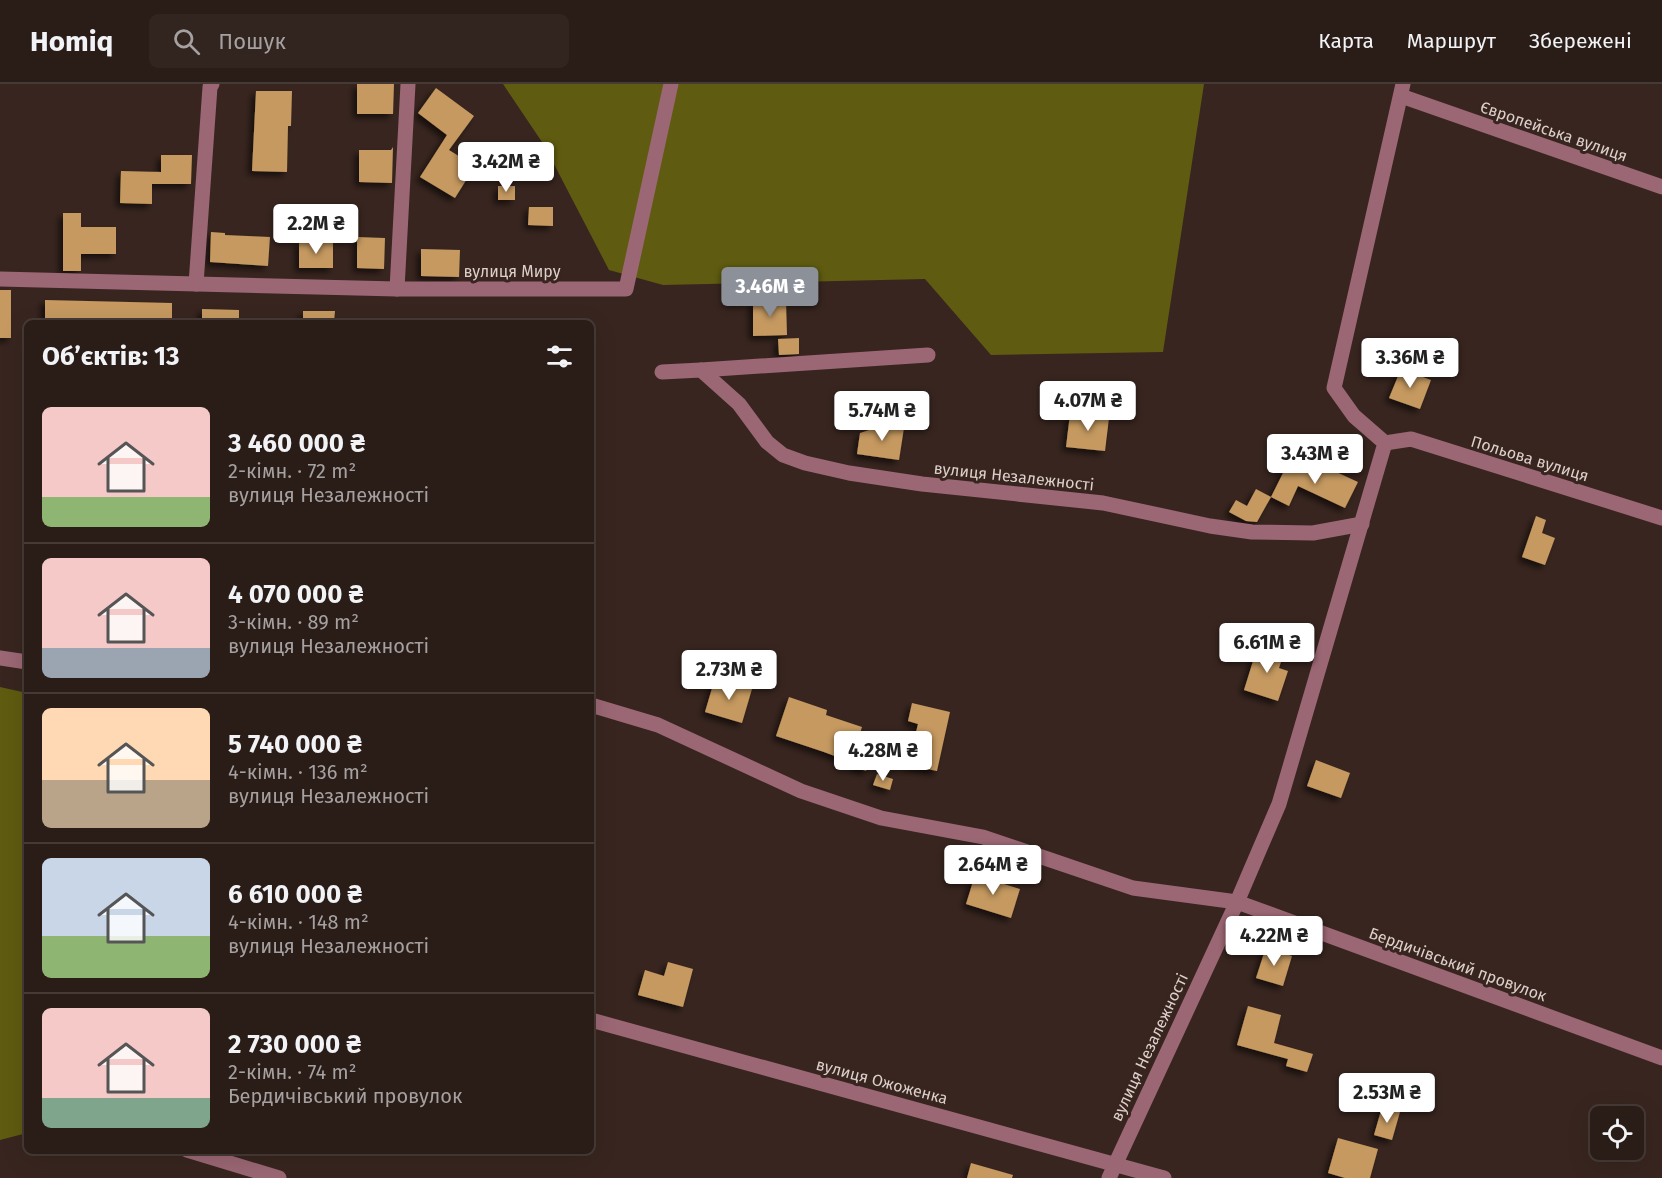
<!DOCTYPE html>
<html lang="uk">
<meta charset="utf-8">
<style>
body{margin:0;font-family:"Fira Sans",sans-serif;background:#322520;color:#f1f3f6;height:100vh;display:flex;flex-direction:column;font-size:22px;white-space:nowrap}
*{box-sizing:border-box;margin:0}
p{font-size:20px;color:#a5a1a1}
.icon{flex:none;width:33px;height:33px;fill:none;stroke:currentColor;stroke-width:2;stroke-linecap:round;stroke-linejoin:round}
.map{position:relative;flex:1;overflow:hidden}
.panel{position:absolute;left:24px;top:236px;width:570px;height:834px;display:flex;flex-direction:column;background:#2a1c17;border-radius:9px;box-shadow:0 6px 24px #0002,0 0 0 2px #463a36}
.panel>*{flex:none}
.tools{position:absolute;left:1590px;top:1022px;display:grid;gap:12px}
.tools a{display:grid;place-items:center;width:54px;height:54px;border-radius:9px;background:#2a1c17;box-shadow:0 6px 24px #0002,0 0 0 2px #463a36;font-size:30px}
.price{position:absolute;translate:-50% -51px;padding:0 14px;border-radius:6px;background:#fff;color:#222;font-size:20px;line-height:39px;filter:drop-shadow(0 2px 3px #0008)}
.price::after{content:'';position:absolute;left:50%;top:36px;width:18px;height:14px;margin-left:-9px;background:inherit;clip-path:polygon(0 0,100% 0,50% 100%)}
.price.current{background:#8c9099;color:#fff}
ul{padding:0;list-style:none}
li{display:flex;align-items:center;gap:18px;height:150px;padding:0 18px}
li+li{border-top:2px solid #463a36}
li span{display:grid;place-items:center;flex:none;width:168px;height:120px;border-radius:9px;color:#555}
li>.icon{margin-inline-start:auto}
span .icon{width:72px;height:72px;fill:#fffc;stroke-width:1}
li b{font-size:26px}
h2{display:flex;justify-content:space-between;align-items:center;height:72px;padding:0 18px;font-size:26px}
header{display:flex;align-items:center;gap:36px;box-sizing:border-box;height:84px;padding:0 30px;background:#2a1c17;border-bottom:2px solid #463a36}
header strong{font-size:28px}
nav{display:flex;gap:33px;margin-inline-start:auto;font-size:21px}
.search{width:420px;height:54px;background:#322520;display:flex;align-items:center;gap:15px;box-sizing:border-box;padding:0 21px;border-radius:9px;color:#a5a1a1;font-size:22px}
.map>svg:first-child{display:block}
</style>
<header>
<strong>Homiq</strong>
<div class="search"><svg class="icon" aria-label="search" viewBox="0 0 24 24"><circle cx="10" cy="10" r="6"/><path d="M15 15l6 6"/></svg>Пошук</div>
<nav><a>Карта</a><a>Маршрут</a><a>Збережені</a></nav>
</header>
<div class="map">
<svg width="1662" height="1094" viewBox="0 0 1662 1094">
<defs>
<filter id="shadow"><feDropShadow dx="-4" dy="4" stdDeviation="3" flood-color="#0009"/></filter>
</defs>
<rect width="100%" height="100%" fill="#38251f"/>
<g fill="#5f5b10">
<path d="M503,0H1204L1163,268L991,271L925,195L663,201L609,186L544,61Z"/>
<path d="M0,603L27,609V1049L0,1056Z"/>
</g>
<g fill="#c59960" filter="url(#shadow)">
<path d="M357,0H394L393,30H357Z"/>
<path d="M436,4L474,32L449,66L475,82L455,114L420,93L447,51L418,29Z"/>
<path d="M256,7H292L291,42H288L287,88L252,87Z"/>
<path d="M518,62L539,63L538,79H518Z"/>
<path d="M393,63L392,99L359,98V66H391Z"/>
<path d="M161,71H192L191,100H152V120L120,119L121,87L161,88Z"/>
<rect x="498" y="102" width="17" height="14"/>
<path d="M529,123H553V142L528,141Z"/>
<path d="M63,129H81V143H116V170H81V187H63Z"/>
<path d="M211,148L225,149V151L270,153L268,182L210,178Z"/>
<path d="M357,153L385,154L384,185L357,184Z"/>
<path d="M299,157L333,158V184H299Z"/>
<path d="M421,165L460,166L459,193L421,192Z"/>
<rect x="0" y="206" width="11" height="48"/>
<path d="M45,216L172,219V238H45Z"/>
<path d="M786,216L787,251L753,252V217Z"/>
<path d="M202,225L239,226V238H202Z"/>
<path d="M303,227H335L334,238H303Z"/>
<path d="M799,254V270L779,271L778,255Z"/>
<path d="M1401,285L1431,296L1420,325L1389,314Z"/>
<path d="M1070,330L1109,334L1105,367L1066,363Z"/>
<path d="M884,341L904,344L899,376L857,370L860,349Z"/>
<path d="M1288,379L1314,392L1319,380L1358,398L1345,424L1298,402L1289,422L1271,413Z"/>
<path d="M1256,405L1271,413L1257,438L1246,437L1229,428L1236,416L1247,422Z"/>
<path d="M1536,432L1546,436L1542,449L1555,454L1545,481L1522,473Z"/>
<path d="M1258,561L1284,569L1279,584L1288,587L1278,617L1244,606Z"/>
<path d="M715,594L752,605L742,639L705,628Z"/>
<path d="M789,613L827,626L826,631L862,643L857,658L874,664L866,687L855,683L856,680L824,668L776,652Z"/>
<path d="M912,619L950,628L937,687L908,681L918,640L908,637Z"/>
<path d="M1316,676L1350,689L1341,714L1307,702Z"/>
<path d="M877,690L893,695L890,706L873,701Z"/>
<path d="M975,791L1020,805L1011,834L966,820Z"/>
<path d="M1266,863L1292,872L1283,902L1256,894Z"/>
<path d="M668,878L693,885L683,923L638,911L645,886L664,892Z"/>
<path d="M1248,922L1281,931L1274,959L1313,970L1307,988L1286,982L1288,975L1237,961Z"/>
<path d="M1382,1023L1400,1028L1392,1056L1374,1051Z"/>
<path d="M1338,1054L1378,1065L1370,1094H1345L1328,1089Z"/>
<path d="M971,1079L1013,1091L1012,1094H967Z"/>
</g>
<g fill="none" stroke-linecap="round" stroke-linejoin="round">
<g stroke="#9b6774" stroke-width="15">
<path d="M1401,12L1662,103"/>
<path d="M0,195L397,205H626L671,0"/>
<path d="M196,200L210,3L212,0"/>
<path d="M397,205L408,0"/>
<path d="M701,286L928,271"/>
<path d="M662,288L701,286L739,320L767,358L783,371L805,379L849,389L922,400L1103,419L1210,442L1252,448L1313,449L1362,440"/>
<path d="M1385,359L1411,355L1662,434"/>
<path d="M0,574L27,578"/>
<path d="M591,621L658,641L801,707L881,734L983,753L1133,804L1237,818L1662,974"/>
<path d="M591,936L1164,1094"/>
<path d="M187,1066L279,1094"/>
<path d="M1109,1094L1237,818L1279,720L1385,359L1354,332L1334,304L1403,0"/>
</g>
</g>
<g text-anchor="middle" stroke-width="6" stroke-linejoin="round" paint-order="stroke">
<g font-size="16" fill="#ddd0cc" stroke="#38251f">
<text transform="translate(1554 47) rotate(19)" y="6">Європейська вулиця</text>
<text x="512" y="193">вулиця Миру</text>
<text transform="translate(1530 374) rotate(17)" y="6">Польова вулиця</text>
<text transform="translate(1014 392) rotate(6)" y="6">вулиця Незалежності</text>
<text transform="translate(1458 880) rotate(20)" y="6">Бердичівський провулок</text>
<text transform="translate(1149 963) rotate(-65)" y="6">вулиця Незалежності</text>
<text transform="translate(882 997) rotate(15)" y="6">вулиця Ожоженка</text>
</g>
</g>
</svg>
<div class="tools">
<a><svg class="icon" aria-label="locate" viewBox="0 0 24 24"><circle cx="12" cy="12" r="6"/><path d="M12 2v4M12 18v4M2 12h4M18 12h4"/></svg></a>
</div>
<b class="price" style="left:506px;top:109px">3.42M ₴</b>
<b class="price" style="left:316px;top:171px">2.2M ₴</b>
<b class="price current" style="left:770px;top:234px">3.46M ₴</b>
<b class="price" style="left:1410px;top:305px">3.36M ₴</b>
<b class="price" style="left:1088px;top:348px">4.07M ₴</b>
<b class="price" style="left:882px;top:358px">5.74M ₴</b>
<b class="price" style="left:1315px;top:401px">3.43M ₴</b>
<b class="price" style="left:1267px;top:590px">6.61M ₴</b>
<b class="price" style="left:729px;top:617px">2.73M ₴</b>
<b class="price" style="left:883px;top:698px">4.28M ₴</b>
<b class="price" style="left:993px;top:812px">2.64M ₴</b>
<b class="price" style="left:1274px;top:883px">4.22M ₴</b>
<b class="price" style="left:1387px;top:1040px">2.53M ₴</b>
<section class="panel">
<h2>Об’єктів: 13<svg class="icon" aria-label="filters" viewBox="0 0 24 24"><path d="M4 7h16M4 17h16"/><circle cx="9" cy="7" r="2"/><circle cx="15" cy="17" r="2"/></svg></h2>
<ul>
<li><span style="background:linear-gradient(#f6c9c9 75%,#8fb573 0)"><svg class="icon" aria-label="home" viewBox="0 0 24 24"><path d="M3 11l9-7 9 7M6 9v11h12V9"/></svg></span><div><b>3 460 000 ₴</b><p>2-кімн. · 72 m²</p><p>вулиця Незалежності</p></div></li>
<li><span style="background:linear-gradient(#f6c9c9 75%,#9aa5b1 0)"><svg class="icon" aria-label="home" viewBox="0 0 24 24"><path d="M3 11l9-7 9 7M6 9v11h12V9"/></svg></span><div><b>4 070 000 ₴</b><p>3-кімн. · 89 m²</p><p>вулиця Незалежності</p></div></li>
<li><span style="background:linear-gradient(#ffd9b3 60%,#b9a48a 0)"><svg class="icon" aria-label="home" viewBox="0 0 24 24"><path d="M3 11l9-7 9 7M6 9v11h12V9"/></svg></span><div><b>5 740 000 ₴</b><p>4-кімн. · 136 m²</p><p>вулиця Незалежності</p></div></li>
<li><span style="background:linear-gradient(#c9d6e8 65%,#8fb573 0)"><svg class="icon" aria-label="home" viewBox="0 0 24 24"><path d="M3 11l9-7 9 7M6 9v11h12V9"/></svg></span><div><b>6 610 000 ₴</b><p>4-кімн. · 148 m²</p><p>вулиця Незалежності</p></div></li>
<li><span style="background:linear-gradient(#f6c9c9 75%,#7fa58c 0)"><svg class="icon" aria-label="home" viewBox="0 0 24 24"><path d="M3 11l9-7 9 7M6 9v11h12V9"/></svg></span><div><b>2 730 000 ₴</b><p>2-кімн. · 74 m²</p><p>Бердичівський провулок</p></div></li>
</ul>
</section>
</div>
